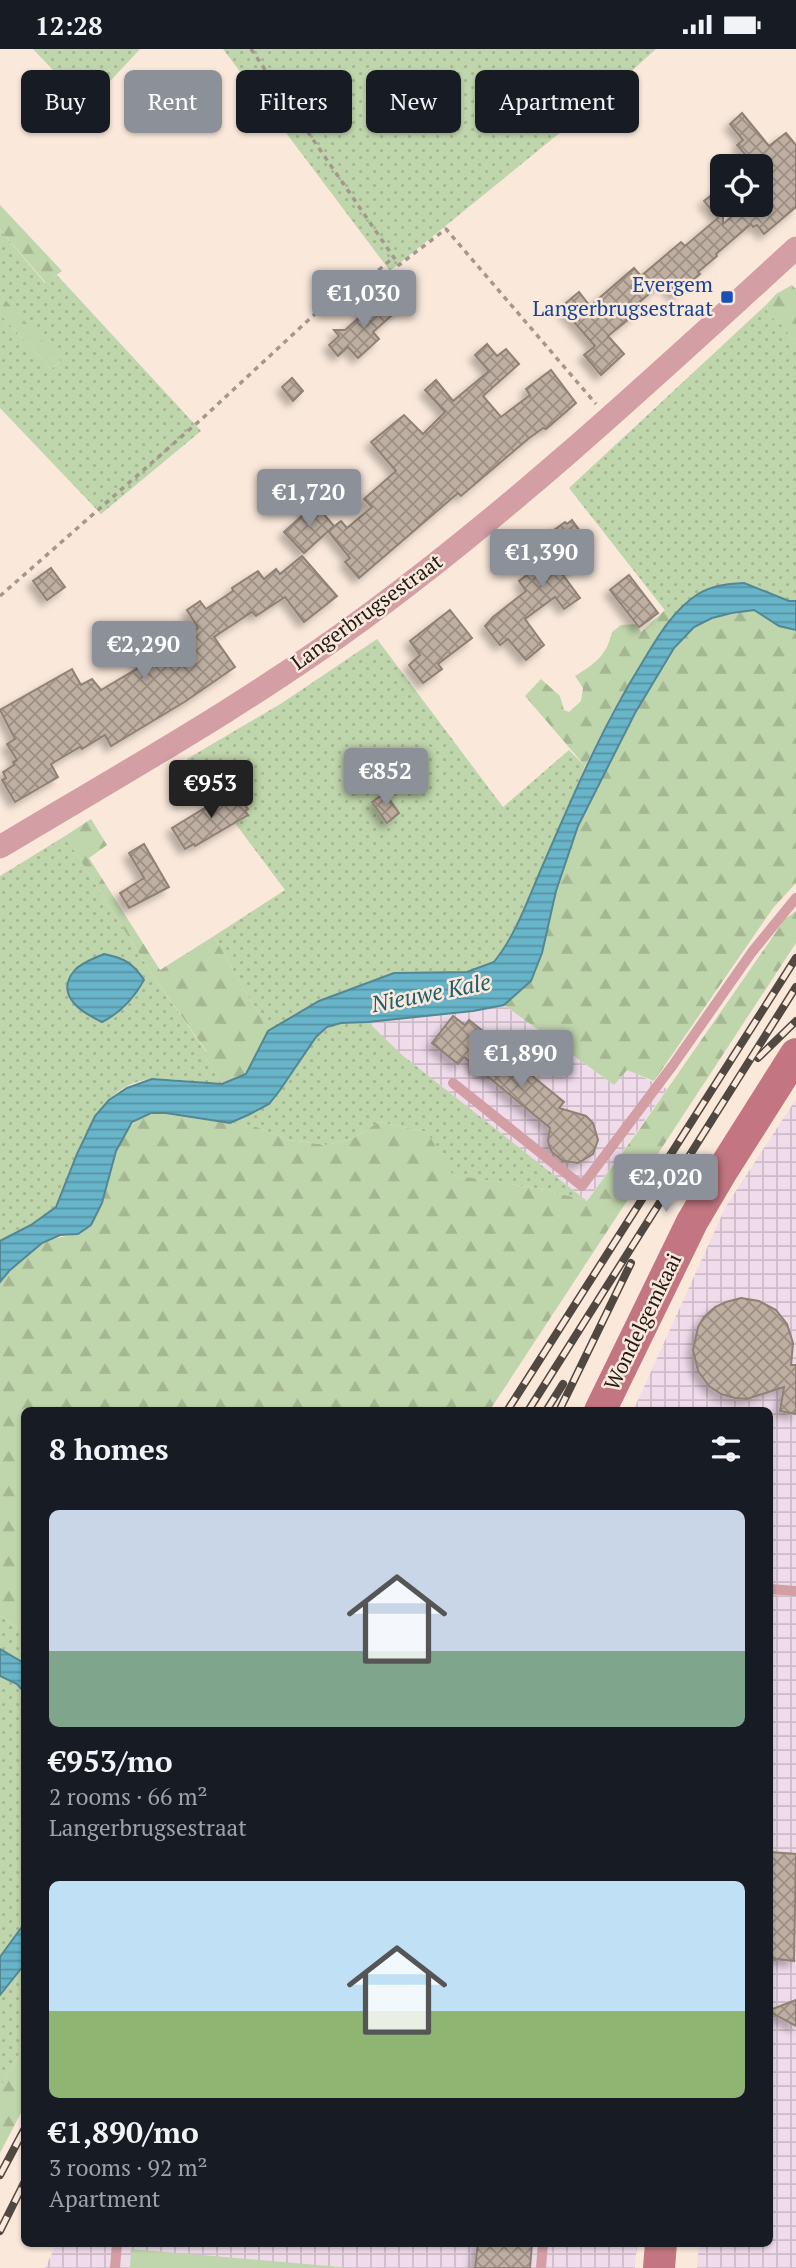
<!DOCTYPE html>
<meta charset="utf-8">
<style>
body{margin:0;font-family:"PT Serif",serif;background:#20242c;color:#f1f3f6;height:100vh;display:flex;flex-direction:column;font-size:26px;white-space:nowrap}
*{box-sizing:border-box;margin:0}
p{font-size:23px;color:#9ea1a6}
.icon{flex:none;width:38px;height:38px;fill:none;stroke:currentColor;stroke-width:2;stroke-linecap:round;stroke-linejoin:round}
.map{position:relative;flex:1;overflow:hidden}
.drawer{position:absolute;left:21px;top:1358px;width:752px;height:840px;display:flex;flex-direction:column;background:#171b24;border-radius:10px;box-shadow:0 2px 5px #0004}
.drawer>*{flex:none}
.banner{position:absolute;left:21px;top:21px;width:754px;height:63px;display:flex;gap:14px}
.controls{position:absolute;left:710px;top:105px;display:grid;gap:14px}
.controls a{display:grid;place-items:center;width:63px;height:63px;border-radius:10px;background:#171b24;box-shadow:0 2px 5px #0004;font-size:35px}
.price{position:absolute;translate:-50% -60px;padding:0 16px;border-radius:7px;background:#8c9099;color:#fff;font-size:23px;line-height:46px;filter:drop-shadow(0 2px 4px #0008)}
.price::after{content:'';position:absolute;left:50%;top:42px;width:21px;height:16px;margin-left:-10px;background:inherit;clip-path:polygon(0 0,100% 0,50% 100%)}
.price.on{background:#222;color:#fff}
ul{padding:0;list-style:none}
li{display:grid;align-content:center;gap:14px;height:371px;padding:0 28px}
li span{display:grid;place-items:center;height:217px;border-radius:10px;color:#555}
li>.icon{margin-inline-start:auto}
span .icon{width:126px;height:126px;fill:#fffc;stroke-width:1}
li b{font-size:30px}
h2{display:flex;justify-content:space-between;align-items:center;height:84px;padding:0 28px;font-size:30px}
.pill{padding:0 24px;border-radius:10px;background:#171b24;box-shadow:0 2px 5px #0004;font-size:24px;line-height:63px}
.pill.on{background:#8c9099;color:#fff}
.status{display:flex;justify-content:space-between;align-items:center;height:49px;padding:0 35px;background:#171b24;direction:ltr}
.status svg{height:19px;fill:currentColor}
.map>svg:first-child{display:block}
</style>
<div class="status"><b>12:28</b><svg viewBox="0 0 49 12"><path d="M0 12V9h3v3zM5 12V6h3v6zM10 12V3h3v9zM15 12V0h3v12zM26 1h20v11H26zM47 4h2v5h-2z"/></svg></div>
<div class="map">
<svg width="796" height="2219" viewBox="0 0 796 2219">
<defs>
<pattern id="industrial-grid" width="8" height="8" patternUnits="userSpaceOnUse" patternTransform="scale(1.75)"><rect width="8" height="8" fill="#f0dbea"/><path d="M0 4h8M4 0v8" fill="none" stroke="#cebbc8"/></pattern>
<pattern id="grass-dots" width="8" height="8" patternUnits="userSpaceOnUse" patternTransform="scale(1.75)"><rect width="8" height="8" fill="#bfd5ab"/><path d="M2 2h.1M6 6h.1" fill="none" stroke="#a4b692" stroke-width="1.8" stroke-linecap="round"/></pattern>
<pattern id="forest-firs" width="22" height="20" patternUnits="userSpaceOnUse" patternTransform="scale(1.75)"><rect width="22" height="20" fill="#bfd5ab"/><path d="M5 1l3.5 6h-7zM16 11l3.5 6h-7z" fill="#a4b692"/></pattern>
<pattern id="water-rules" width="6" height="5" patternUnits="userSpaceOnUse" patternTransform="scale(1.75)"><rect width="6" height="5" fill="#68b5ca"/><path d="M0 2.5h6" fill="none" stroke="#5592a3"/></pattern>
<pattern id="building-cross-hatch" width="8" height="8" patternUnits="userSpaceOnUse" patternTransform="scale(1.75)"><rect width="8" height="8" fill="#bfafa2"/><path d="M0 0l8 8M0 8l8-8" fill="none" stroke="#9b8e83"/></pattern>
<filter id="shadow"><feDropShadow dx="-5.5" dy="5.5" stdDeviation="3.5" flood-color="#0004"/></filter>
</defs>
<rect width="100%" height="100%" fill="#fae9db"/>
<g fill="url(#industrial-grid)">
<path d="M504,956L614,1036L627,1020L667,1040L587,1152L402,1006L368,973L473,962Z"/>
<path d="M796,1050V2219H697L699,2195L770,2194V1362H633L726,1157Z"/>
<path d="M57,2194L637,2195L635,2219H45Z"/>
</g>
<g fill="url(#grass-dots)">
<path d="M33,0H140L87,57Z"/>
<path d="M223,0H656L588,61L390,222Z"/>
<path d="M0,181L45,234L57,226L201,382L101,465L0,359V265L51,320L60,313L0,245Z"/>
<path d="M767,255L768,265L783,277L796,295V552H789L772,544L698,545L671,569L569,439Z"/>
<path d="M377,590L503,758L569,701L585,717L525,861L494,914L467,923L394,924L319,952L268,982L214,887L285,841L187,710L282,654Z"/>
<path d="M65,787L155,930L207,1004L204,1006L222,1035C200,1034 175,1029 153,1030C102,1033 82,1090 67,1129C64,1138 61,1152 55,1159C41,1174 18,1183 0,1192V827Z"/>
<path d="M368,973L402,1006L587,1152L547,1141L452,1126L427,1083L379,1073L352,1090L327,1096L289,1091L257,1078L230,1074C243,1068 259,1063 269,1054C294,1032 306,980 341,974C349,972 359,973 368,973Z"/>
<path d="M0,1566L24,1584V1614L0,1600Z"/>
<path d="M0,1627L17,1635L24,1643V1875L0,1908Z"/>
<path d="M24,1916V1996L0,2039V1946Z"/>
</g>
<g fill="url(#forest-firs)">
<path d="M0,156L62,222L46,234L0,181Z"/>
<path d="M792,236L796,240V295L783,277L768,265L767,255L776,245Z"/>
<path d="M0,245L61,312L51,320L0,265Z"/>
<path d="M665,561L671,569L617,654L585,717L525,647L541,630L560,647L564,661L569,663L581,652L583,639L575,627C595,615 607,606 612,583L621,576L636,575L641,583Z"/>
<path d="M754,561L779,577L796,581V834L773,859L654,1032L627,1021L614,1036L504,956L531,932L542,904L556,842L578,777L635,664L659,622L674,599L694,578L712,569Z"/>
<path d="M91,770L107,796L89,809L160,921L214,887L268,982L246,1025L222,1035L203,1005L207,1003L155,930L65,787Z"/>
<path d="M796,862V894L490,1361L24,1362V1584L0,1566V1233C11,1219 28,1202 44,1194C59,1185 82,1189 92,1174C118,1137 105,1063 166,1064L257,1078L289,1091L326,1096L352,1090L379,1073L427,1083L453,1126L547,1141L587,1152L641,1078L785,870Z"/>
<path d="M24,1996V2058L0,2104V2039Z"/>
</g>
<path fill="#bfd5ab" d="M131,2200L351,2219H130Z"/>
<g fill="url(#water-rules)" stroke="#538794" stroke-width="2">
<path d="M744,534L789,552H796V581L779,577L754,561L732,564L712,569L694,578L674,599L635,664L578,777L556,842L542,904L531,932L504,956L473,962L368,973L341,974L327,978L316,988L280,1041L269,1055L248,1066L230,1074L166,1064H151L132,1073L116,1102L102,1154L91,1176L78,1185L60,1186L42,1194L9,1222L0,1233V1192L31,1176L56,1158L77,1105L95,1067L109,1051L127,1039L152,1030L222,1035L246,1025L268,982L319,952L394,924L467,923L494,913C518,883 530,844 546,809C575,742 603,676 642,614C657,589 673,561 698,545C713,536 728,535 744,534Z"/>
<path d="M104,905C124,909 133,914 144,931C134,949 120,964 102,973C83,964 54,947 74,922C80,914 95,909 104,905Z"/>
<path d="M0,1600L24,1614V1643L17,1635L0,1627Z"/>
<path d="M24,1875V1916L0,1946V1908Z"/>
</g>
<g fill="url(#building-cross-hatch)" stroke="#908074" stroke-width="2" filter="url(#shadow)">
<path d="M742,64L769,97L786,84L796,96V158L764,185L757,176L753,178L751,175L716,205L717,207L698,223L700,225L675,247L663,233L636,256L640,261L608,287L624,305L601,326L584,306L595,297L561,258L579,243L590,257L634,219L641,227L681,193L685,197L718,169L704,152L723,137V175L745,156H773L761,140V117H755L737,96L743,91L730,75Z"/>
<path d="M389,248L399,260L373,283L379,290L358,309L348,298L338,307L329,296L339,287L334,281H345L372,257L375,261Z"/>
<path d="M487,295L497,307L506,300L519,315L483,347L501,368L530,346L526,340L551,321L576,354L546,380L543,379L528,390L461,447L458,444L359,529L345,513L350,509L328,482L341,472L347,479L372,458L364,450L396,422L371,393L404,366L423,385L445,363L425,341L436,331L453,352L489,322L475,306Z"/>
<path d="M292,329L303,342L293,352L282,338Z"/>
<path d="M315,455L334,477L304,504L284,483Z"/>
<path d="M572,471L593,500L584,506L587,510L563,526L580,549L564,560L555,548L525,570L544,596L526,611L508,590L500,596L485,577L493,568L526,542L519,532L540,516L534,508L555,491L550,484L565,473L567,475Z"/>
<path d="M302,507L337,547L304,573L285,548L256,567L252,563L214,588L235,618L186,652L111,697L105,686L82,700L80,698L51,715L58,728L15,753L2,731L6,729L3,723L14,716L13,713L17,711L7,695L15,690L0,661L72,620L81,636L92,630L101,641L138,619L137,617L143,613L139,606L155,596L158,600L168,594L171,599L198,579L187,561L200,552L206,560L233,542L232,539L258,522L264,530L276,520L280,525Z"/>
<path d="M51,519L65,538L47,551L33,532Z"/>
<path d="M629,526L658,564L639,578L610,541Z"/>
<path d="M450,561L472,589L438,615L442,620L423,634L409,616L420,606L410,592Z"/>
<path d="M234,741L248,760L245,762L248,766L195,797L194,795L185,800L172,779Z"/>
<path d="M385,744L399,764L387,774L372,753Z"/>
<path d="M144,795L169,838L129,859L120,844L144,829L129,804Z"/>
<path d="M453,967L465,976L469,971L484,983L482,986L564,1053L559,1059L586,1067L593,1074L598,1091L593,1105L578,1114L563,1112L552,1103L549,1097L548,1091L550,1079L464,1008L458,1015L432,994Z"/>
<path d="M741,1249L759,1252L776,1261L787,1275L793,1294L791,1316H796V1365L780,1362L784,1338L747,1350L735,1349L721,1345L709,1337L698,1322L693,1301L698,1278L704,1268L715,1258L726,1253Z"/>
<path d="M770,1803L796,1805L794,1912L770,1909Z"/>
<path d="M796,1951V1977L770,1963V1961Z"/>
<path d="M478,2194H532L530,2219H475Z"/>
</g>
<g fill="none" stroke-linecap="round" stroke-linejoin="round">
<g stroke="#a4978d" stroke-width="3.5" stroke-dasharray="5 5" stroke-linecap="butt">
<path d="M251,0L399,216L446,180L596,355"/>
<path d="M0,547L205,367L316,264L367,231L394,208"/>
</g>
<g stroke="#d39ea4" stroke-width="10">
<path d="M453,1034L582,1137L673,1016L752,903L796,849"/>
<path d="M770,1540L796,1542"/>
<path d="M115,2219L117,2194"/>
<path d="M541,2219L543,2194"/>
</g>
<path stroke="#d39ea4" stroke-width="23" d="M0,798C125,723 254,651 371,564C522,452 658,325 796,199"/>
<g stroke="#c37681" stroke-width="32">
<path d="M600,1362L692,1173L722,1122L796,1005"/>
<path d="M659,2219L661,2194"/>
</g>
<g stroke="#514842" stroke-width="8">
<g id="rail">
<path d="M758,1009L796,972"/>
<path d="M507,1362L796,909"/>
<path d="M528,1362L796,938"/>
<path d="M546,1362L563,1335"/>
<path d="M559,1362L631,1214"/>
<path d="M0,2126L24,2081"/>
<path d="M0,2182L24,2134"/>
</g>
</g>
<use href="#rail" stroke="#fae9db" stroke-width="5" stroke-dasharray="16" stroke-linecap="butt"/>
</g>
<rect fill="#1a4fb4" stroke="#fae9db" stroke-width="2.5" x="720" y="241" width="14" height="14" rx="3.5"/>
<g text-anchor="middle" stroke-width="5" stroke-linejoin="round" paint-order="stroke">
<g font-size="21" fill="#164399" stroke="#fae9db" text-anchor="end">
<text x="713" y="243">Evergem<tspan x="713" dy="24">Langerbrugsestraat</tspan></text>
</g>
<g font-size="21" fill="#221b17" stroke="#fae9db">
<text transform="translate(367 563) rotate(-36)" y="7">Langerbrugsestraat</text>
<text transform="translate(643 1273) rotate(-64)" y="7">Wondelgemkaai</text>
</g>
<g font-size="23" font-style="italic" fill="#1f5e6d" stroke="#fae9db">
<text transform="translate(431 944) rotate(-11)" y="8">Nieuwe Kale</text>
</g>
</g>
</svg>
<div class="controls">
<a><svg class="icon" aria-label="locate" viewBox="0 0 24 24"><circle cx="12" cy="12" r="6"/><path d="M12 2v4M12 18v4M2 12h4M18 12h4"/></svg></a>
</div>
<b class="price" style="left:364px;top:281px">€1,030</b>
<b class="price" style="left:309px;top:480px">€1,720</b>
<b class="price" style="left:542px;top:540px">€1,390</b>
<b class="price" style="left:144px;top:632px">€2,290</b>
<b class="price" style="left:386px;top:759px">€852</b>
<b class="price on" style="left:211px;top:771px">€953</b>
<b class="price" style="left:521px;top:1041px">€1,890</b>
<b class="price" style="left:666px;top:1165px">€2,020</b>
<div class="banner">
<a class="pill">Buy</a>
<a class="pill on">Rent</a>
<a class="pill">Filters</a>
<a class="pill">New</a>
<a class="pill">Apartment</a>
</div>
<section class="drawer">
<h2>8 homes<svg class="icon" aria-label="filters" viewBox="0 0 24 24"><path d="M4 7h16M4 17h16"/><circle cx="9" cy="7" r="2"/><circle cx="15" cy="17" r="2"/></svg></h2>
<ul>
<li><span style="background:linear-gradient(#c9d6e8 65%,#7fa58c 0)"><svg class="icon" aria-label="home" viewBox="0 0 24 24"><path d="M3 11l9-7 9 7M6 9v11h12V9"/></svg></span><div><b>€953/mo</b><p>2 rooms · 66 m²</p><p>Langerbrugsestraat</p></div></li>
<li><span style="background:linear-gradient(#bfe0f5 60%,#8fb573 0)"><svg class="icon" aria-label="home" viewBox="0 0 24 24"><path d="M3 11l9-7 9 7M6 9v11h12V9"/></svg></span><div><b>€1,890/mo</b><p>3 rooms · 92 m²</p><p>Apartment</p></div></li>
</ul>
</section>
</div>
